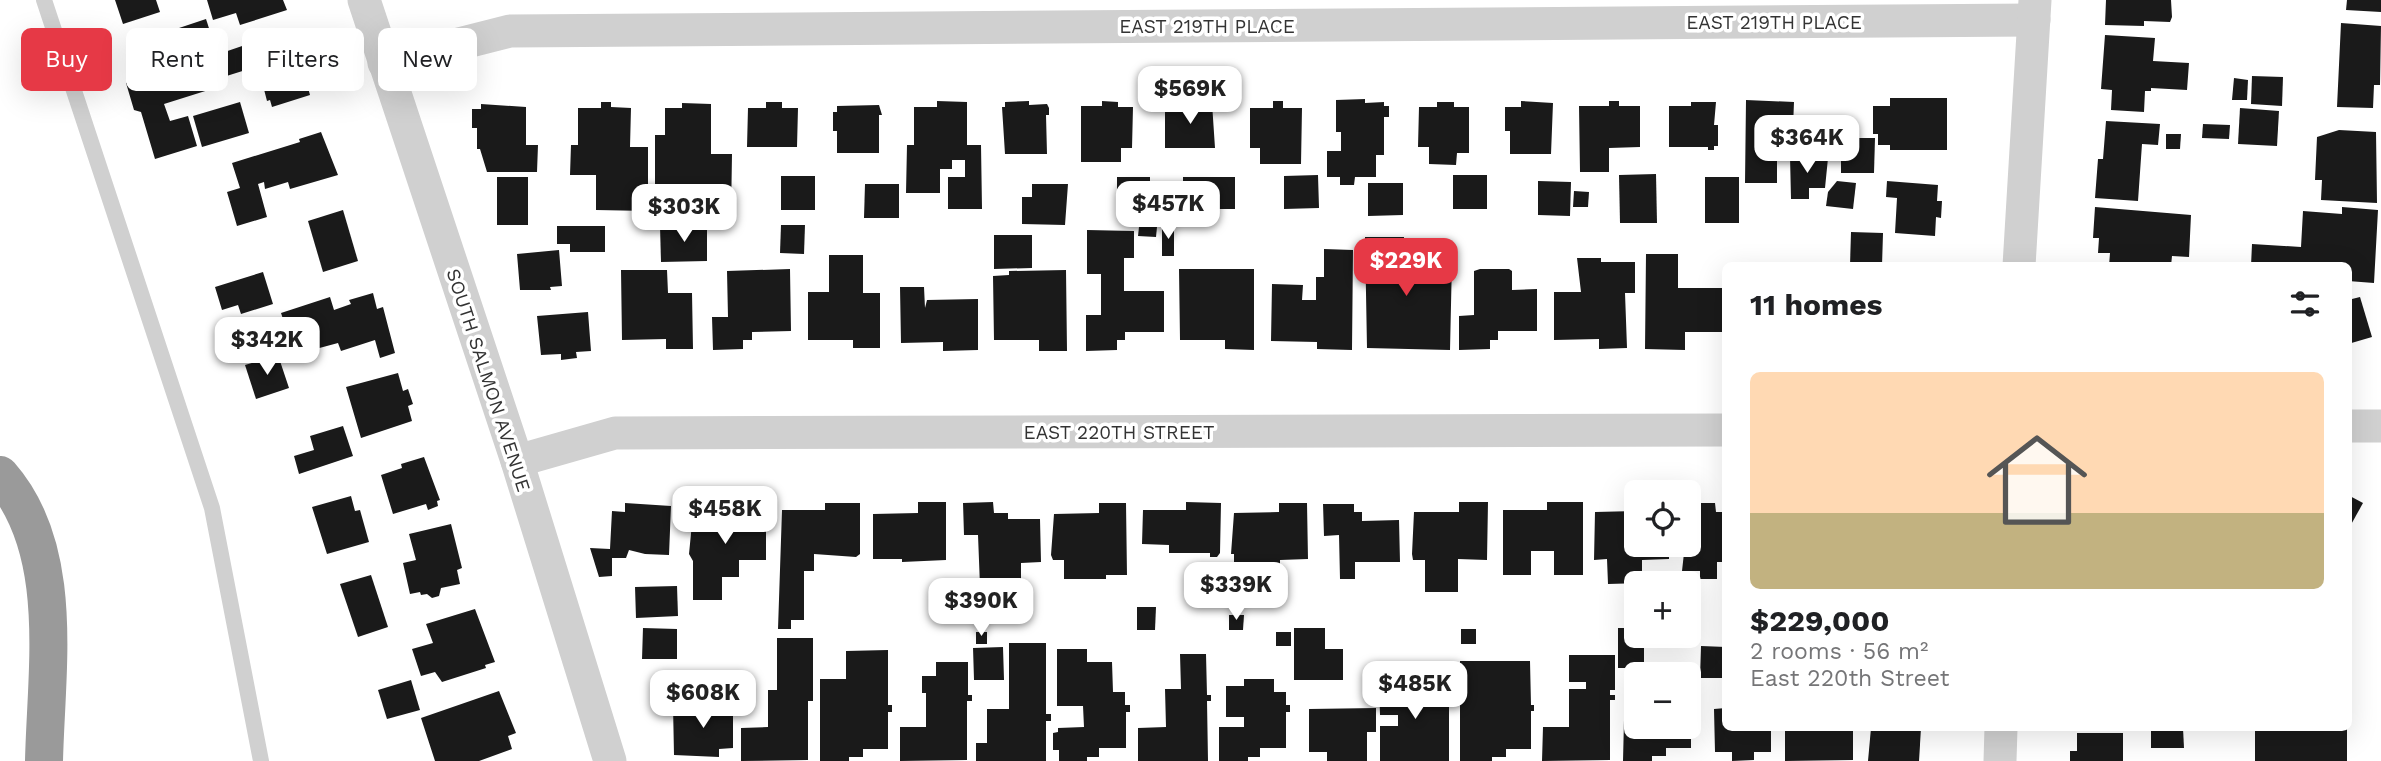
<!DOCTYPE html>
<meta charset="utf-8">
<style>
body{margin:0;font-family:"Work Sans",sans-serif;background:#f2f2f2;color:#202124;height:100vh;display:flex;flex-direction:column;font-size:26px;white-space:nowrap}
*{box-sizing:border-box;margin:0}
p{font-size:23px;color:#757577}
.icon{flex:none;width:38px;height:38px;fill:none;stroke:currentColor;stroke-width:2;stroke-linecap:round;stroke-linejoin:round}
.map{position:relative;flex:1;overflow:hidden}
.panel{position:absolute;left:1722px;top:262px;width:630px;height:469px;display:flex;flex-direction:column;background:#fff;border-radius:10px;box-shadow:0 7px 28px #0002}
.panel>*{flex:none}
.hud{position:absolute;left:21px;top:28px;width:665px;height:63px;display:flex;gap:14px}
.tools{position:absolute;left:1624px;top:480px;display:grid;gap:14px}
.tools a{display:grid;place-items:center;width:77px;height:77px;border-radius:10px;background:#fff;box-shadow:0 7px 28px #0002;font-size:35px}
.price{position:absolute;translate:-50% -60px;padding:0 16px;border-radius:14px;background:#fff;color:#222;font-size:23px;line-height:46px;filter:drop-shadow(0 2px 4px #0008)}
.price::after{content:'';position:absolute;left:50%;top:42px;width:21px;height:16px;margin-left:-10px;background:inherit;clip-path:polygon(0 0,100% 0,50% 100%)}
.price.current{background:#e63946;color:#fff}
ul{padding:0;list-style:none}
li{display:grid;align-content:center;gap:14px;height:371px;padding:0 28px}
li span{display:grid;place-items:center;height:217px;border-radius:10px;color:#555}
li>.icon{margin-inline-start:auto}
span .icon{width:126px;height:126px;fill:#fffc;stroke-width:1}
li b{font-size:30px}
h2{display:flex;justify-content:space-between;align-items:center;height:84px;padding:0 28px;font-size:30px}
.chip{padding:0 24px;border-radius:10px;background:#fff;box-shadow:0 7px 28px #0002;font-size:24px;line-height:63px}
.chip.current{background:#e63946;color:#fff}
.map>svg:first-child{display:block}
</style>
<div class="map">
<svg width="2381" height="761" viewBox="0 0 2381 761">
<rect width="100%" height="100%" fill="#fff"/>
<g fill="#1a1a1a">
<path d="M115,0H156L160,12L123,24Z"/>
<path d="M207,0H283L287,10L240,25L236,13L213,20Z"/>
<path d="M2106,0H2171L2172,17L2170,22L2144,21V26L2105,25Z"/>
<path d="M2347,0H2381V12L2346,10Z"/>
<path d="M206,19L217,53L187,63L176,29Z"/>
<path d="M2341,23L2381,26L2380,85H2374L2373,108L2337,107Z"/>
<path d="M289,30L292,40L268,47L270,55L295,47L301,65L306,63L311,78L306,80L310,95L272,107L270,100L267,101L258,66L217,79L210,57Z"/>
<path d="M2105,35L2155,38L2153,61L2189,63L2187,90L2151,88V91H2145L2144,112L2111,110L2112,90L2101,89Z"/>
<path d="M209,57L218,87L164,104L170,121L188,116L197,146L155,159L141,112L134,110L126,83L153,74L157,77L156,74Z"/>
<path d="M2252,76L2283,77L2282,106L2251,104Z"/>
<path d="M2234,78L2248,80L2247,100H2232Z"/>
<path d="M1890,98H1947V150H1890V145H1878V134H1873V106H1890Z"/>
<path d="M1365,99V103L1384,102V106H1389V117H1384V155H1376V177H1355L1354,185H1340V177H1327V151H1341V132H1336V100Z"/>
<path d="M1746,100L1794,102L1792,153H1777V183H1745Z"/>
<path d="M937,101L967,102V145H981L982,209H948V177H965V160H952V169H940V193H906L907,145H914V107H937Z"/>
<path d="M1029,101V105L1047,104L1049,108V115H1046L1047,154H1005L1002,107H1005V102Z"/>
<path d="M1102,101L1118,102V107H1133L1132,148H1121V162H1081V106H1102Z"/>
<path d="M1273,101H1283V108H1302L1301,164H1260V148H1250V108H1273Z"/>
<path d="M1521,101L1553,103L1551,154H1510V131H1505V107H1521Z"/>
<path d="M1609,101H1619V106H1640V147L1609,148V172H1580L1579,106H1609Z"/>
<path d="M240,102L249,133L202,147L193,116Z"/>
<path d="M601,102H611V107L631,108L630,147H648V211L596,210V175H570L571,145H578V108H601Z"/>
<path d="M766,102H782V108H798L797,147H747L748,108H766Z"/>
<path d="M1437,102H1454V107H1469V153H1457L1456,165L1429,164V147H1418L1419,107H1437Z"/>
<path d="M1691,102H1716L1714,125H1718V146H1714V150H1708V147H1669V106H1691Z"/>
<path d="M682,103L711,104V154H732L731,216H697V184L655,187V135H665V108H682Z"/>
<path d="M1187,103H1212L1215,148H1165V106H1187Z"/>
<path d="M481,104L526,107V145H538L537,172H487L480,149H477V128H472V109H481Z"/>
<path d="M879,105L882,115H879V153H837V131H833V112H837V106Z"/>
<path d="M2240,108L2279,111L2277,146L2238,144Z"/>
<path d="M2106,121L2160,124L2158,145L2142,144L2138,201L2095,198L2098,159H2103Z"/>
<path d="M2203,124L2230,125L2229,139L2202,138Z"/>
<path d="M2339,130L2376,132L2377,203L2321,200L2322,180H2315L2317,137Z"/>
<path d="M321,132L338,175L290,189L288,182L265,189L264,182L258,184L267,217L237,226L227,192L240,188L232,163L300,142L299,139Z"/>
<path d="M2166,134H2181L2180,149H2166Z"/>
<path d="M1841,138H1875L1874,173H1841Z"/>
<path d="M1790,156L1828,158L1825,188H1809V199H1791Z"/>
<path d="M1656,174L1657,223H1620L1619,175Z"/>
<path d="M1318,175L1319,208L1284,209V176Z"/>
<rect x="1453" y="175" width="34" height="34"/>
<rect x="781" y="176" width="34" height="34"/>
<rect x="497" y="177" width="31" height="48"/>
<rect x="1117" y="177" width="33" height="32"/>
<rect x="1183" y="177" width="52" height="32"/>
<rect x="1705" y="177" width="34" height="46"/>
<path d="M1538,181L1571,182L1570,216L1538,215Z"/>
<path d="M1837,181L1856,183L1853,209L1826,206L1828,192Z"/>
<path d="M1887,181L1938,185L1937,201H1942L1941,218L1936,217L1935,236L1895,233L1897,198L1886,197Z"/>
<path d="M1368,183H1403V215L1368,216Z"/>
<path d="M865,184H899V218H864Z"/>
<path d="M1032,184H1068L1065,225L1022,224V197H1032Z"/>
<path d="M1574,191L1589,192L1588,207H1573Z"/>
<path d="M2095,207L2191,215L2189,257L2172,256L2171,266H2109L2110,253H2098L2099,238H2093Z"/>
<path d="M2342,207L2378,210L2374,283L2348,281V266H2251L2252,244L2301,247L2303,211L2342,214Z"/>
<path d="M343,210L358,261L323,272L308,221Z"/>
<path d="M781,225H805L804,254L780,253Z"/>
<path d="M557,226H605V252H570V244H557Z"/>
<path d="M660,226H707V261L661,262Z"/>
<rect x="1162" y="226" width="12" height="30"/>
<path d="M1139,227H1157L1156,237L1138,236Z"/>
<path d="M1087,230L1134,231V258H1124V291H1164V332H1125V340H1117V350L1086,351V315H1101V274H1087Z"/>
<path d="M1851,232L1883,233L1882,266H1850Z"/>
<path d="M994,235H1032V268L994,269Z"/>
<path d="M1365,237H1404L1403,259L1452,260L1450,350L1367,348Z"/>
<path d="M1324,249L1353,250L1352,350L1317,349V342L1271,341L1272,284L1303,285L1302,300H1316V277H1324Z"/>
<path d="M559,250L562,286L550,287L551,290H520L517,254Z"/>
<path d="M1646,254H1678V288H1725L1724,332H1685V350L1645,349Z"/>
<path d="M829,255H863V293H880V348H853V340H808V292H829Z"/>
<path d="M1577,258H1601V262H1635V293H1625L1627,348L1599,349V339L1554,340V292H1581Z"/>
<path d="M790,269L791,331L752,332V340H743V349L713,350L712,317H728L727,271Z"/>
<path d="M1179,269H1254V350L1225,349V340H1180Z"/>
<path d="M1480,269H1509L1512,271V290L1537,289V331H1498V340H1490V349L1459,350V316L1474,315V271Z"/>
<path d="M621,270H667L668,293H692L693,349H666V339L622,340Z"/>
<path d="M1066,270L1067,351H1039V340H994L993,276L1009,275V271Z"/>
<path d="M263,272L273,304L241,314L238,305L222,310L215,287Z"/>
<path d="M900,287H924L925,308L927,300L978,299V350L943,351V342L901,343Z"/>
<path d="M373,293L377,309L383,307L395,353L380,358L375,340L341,351L338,343L286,357L278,331L286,328L281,313L330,297L334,310L351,304L349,300Z"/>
<path d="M2360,297L2372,337L2348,344V300Z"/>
<path d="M588,312L591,351L576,352L577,358L561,360V354L541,355L537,316Z"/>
<path d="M278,355L289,388L256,399L245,365Z"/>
<path d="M398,373L403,391L408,389L413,404L408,406L412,421L361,438L346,387Z"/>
<path d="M343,426L353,456L299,474L294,456L314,450L310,436Z"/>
<path d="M424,457L440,500L437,501L438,506L428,510L426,504L393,514L381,475L402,468L401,464Z"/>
<path d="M2348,495L2363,503L2348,530Z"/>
<path d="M351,496L355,511L360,510L369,542L327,554L312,507Z"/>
<path d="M766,502V560H739V577H722V600H693V561L689,554L693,513H738V503Z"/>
<path d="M918,502H946V560L902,562V559H873V514L918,513Z"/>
<path d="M993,502L994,513H1008V519H1040L1041,562L1021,563V585L980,586L978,535H964L963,503Z"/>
<path d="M1186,502L1221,503L1220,553L1217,557H1210V553H1169V545L1142,544L1143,510H1186Z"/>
<path d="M1459,502H1488L1487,560L1458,559V592H1425V560H1413L1412,554L1414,512H1459Z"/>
<path d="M1547,502H1583V575H1554V551H1531V575H1503V510H1547Z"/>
<path d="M625,503L671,506L669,555L645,554L629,550L626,558H612V576L599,577L590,548L610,549L612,511L625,512Z"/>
<path d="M825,503H860V554L856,557L814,554V571H804V620H791V629H778L782,510H825Z"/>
<path d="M1099,503H1126L1127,575H1106V579H1064V560H1053L1051,555L1054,514L1099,513Z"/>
<path d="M1279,503H1307L1308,559L1280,560V588L1234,589V554H1231L1234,513L1279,512Z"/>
<path d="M1689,503H1715L1716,512H1724L1726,562H1717V579H1700V571H1682L1685,544H1689Z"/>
<path d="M1323,504H1354V512H1362V521L1399,520L1400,562H1355V579H1340L1339,535L1324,536Z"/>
<path d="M1636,511V544H1669V559L1642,560V583L1608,584L1607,559L1594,560L1595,512Z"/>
<path d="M451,524L462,568L457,570L460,584L441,588L439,596L432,598L427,594L421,595L420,592L410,594L403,563L416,560L409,534Z"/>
<path d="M371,575L388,627L358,637L340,584Z"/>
<path d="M677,586L678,616L636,618L635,587Z"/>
<path d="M1137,607H1156L1155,630H1137Z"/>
<path d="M475,609L495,662L485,665L486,668L442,682L435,672L421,676L412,649L433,643L426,624Z"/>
<path d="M1229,615H1244L1243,630H1229Z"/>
<path d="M643,628L677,629V659H642Z"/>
<path d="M1294,628H1325V649H1343V680H1294Z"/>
<path d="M1618,628H1636V635H1644V668H1618Z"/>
<rect x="1461" y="629" width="15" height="15"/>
<rect x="976" y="632" width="11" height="12"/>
<rect x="1276" y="632" width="15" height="14"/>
<path d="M777,638H813V701H808V760L741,761V728L768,727V690H777Z"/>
<path d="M1009,643H1046V714H1051V721H1046V761H976V743H987V709H1009Z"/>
<path d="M1701,646L1726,647V678H1700Z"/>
<path d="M1003,647L1004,680H974L973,648Z"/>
<path d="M1057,649H1087V662H1112L1113,692H1125V705H1130V712H1126V748H1099V757H1087V761H1059V750H1053V733L1058,732V728L1084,727L1083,706H1057Z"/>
<path d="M888,650V705H892V712H888V749H863V757H849V761H820V679H846V651Z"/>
<path d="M1180,654H1206L1207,695H1211V701H1207L1208,761H1138V728L1166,727L1165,689H1181Z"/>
<path d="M1569,655H1615V690H1610V695H1615V700H1610V760L1542,761L1543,727H1569V689H1586V682H1569Z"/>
<path d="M1460,661H1530L1531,705H1534V711H1531V749H1506V757H1492V761H1460Z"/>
<path d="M936,662H968V695H972V701H967V760L900,761V727H926V693H922V676H936Z"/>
<path d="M1244,679H1274V692H1286V705H1290V712H1286V748H1260V757H1248V761H1219V727H1244V717H1226V686H1244Z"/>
<path d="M1625,679H1636V726H1691V748H1666V756H1652V761H1623Z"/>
<path d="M411,680L420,710L387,719L378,690Z"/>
<path d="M1436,680V689H1449V761H1380V726H1398V715H1380L1379,681Z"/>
<path d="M499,691L516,733L508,736L512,749L479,761H435L421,718Z"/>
<path d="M733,701V748L719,749V757L674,755L673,705L701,704V710H718V702Z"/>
<path d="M1376,708V732H1367V761H1327V752H1309V709Z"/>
<path d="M1726,708V728H1771V752H1754V760L1732,761V752H1715L1714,709Z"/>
<path d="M1785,728H1853V760L1785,761Z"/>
<path d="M1871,728H1921L1919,761H1868Z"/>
<path d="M2151,728H2183L2184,748H2151Z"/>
<rect x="2255" y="728" width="92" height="33"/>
<path d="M2077,733H2123V761H2070V751H2077Z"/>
</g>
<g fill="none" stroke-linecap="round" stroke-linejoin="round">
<path stroke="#d0d0d0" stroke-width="16" d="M44,0L212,508L261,761"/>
<g stroke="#d0d0d0" stroke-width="33">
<path d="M364,0L517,461L610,761"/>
<path d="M384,63L510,31L2034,20"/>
<path d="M2019,266L2035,0"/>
<path d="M2348,426H2381"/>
<path d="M517,461L615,433L1726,430"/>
<path d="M2000,761L2001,728"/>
</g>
<path stroke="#9a9a9a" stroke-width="38" d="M0,475C66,550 46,669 44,761"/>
</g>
<g text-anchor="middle" stroke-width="7" stroke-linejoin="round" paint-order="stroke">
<g font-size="19" fill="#333" stroke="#fff">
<text x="1774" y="29">EAST 219TH PLACE</text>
<text x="1207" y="33">EAST 219TH PLACE</text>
<text transform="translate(489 380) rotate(72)" y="7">SOUTH SALMON AVENUE</text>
<text x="1119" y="439">EAST 220TH STREET</text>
</g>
</g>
</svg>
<div class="tools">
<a><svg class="icon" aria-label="locate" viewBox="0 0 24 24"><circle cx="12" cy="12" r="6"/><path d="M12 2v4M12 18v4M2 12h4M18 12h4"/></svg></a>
<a>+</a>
<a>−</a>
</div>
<b class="price" style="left:1190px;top:126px">$569K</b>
<b class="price" style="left:1807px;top:175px">$364K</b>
<b class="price" style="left:1168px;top:241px">$457K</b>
<b class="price" style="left:684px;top:244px">$303K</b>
<b class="price current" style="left:1406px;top:298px">$229K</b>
<b class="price" style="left:267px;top:377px">$342K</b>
<b class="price" style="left:725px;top:546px">$458K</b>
<b class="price" style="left:1236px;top:622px">$339K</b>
<b class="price" style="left:981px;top:638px">$390K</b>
<b class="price" style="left:1415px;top:721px">$485K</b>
<b class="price" style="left:703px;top:730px">$608K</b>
<div class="hud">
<a class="chip current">Buy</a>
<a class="chip">Rent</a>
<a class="chip">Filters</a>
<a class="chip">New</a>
</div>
<section class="panel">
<h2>11 homes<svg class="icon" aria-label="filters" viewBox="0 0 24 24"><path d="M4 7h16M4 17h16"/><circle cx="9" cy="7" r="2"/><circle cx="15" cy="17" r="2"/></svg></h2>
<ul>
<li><span style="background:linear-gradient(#ffd9b3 65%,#c2b280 0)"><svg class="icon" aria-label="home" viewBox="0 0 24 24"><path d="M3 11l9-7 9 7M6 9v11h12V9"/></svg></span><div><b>$229,000</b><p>2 rooms · 56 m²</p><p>East 220th Street</p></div></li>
</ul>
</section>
</div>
